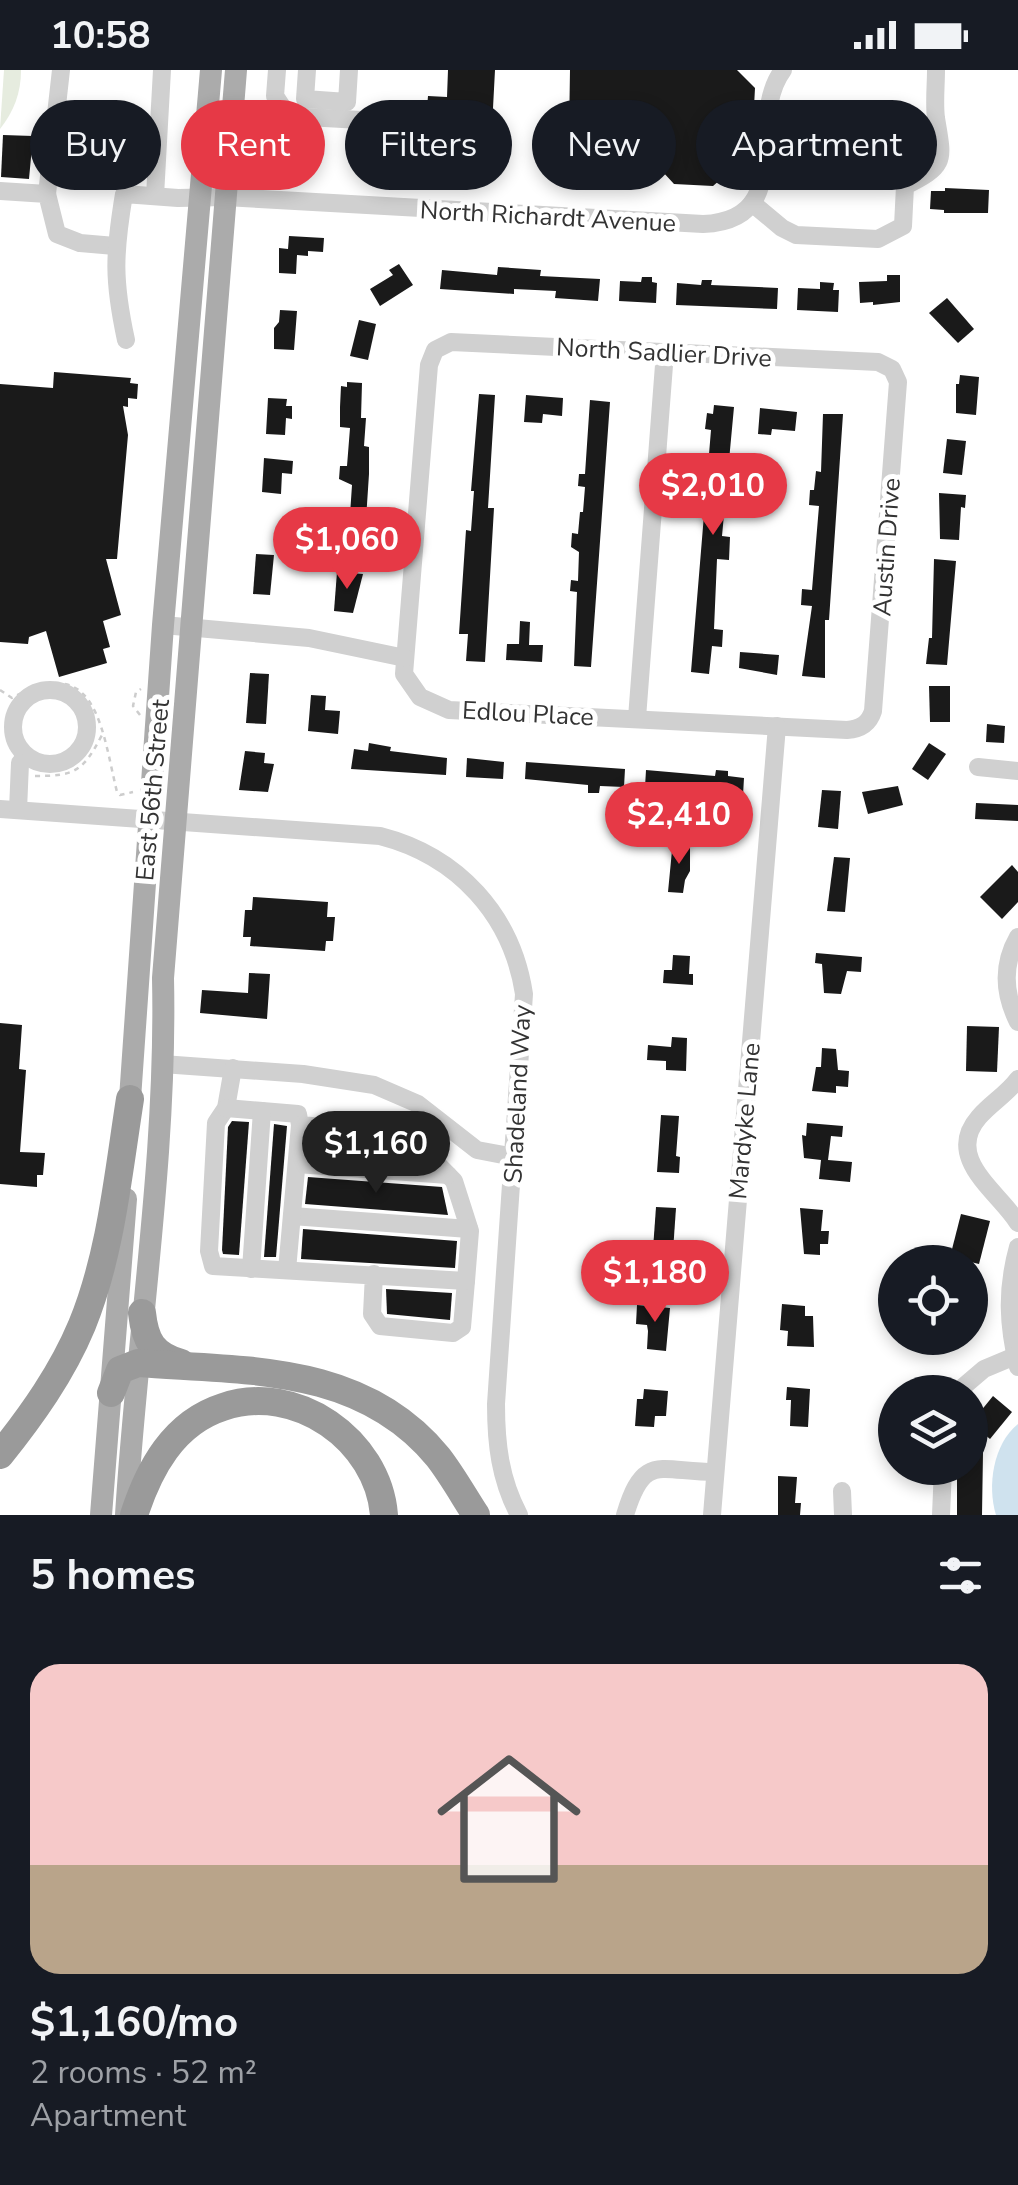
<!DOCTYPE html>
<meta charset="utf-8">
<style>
body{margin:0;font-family:"Nunito Sans",sans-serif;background:#20242c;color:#f1f3f6;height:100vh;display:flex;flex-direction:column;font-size:38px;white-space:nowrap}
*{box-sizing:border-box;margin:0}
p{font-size:32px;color:#9ea1a6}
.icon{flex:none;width:55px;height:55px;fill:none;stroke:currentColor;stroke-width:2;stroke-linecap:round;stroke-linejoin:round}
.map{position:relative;height:1445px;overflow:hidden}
.details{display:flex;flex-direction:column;background:#171b24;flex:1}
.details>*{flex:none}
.hud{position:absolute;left:30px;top:30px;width:960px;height:90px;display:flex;gap:20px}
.controls{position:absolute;left:878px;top:1175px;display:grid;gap:20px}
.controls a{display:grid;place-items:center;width:110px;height:110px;border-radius:50%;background:#171b24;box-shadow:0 5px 15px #0003;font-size:50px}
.price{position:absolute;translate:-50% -85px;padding:0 22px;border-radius:35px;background:#e63946;color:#fff;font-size:32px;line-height:65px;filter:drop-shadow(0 2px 5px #0008)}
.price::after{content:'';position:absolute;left:50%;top:60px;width:30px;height:22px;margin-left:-15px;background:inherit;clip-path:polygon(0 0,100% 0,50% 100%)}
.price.active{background:#222;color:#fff}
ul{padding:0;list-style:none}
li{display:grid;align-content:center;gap:20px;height:530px;padding:0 30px}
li+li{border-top:2px solid #363941}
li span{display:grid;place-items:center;height:310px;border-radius:30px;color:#555}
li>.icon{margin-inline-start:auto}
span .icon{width:180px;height:180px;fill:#fffc;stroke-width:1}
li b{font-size:42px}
h2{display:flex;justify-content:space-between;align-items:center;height:120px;padding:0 30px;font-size:42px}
.pill{padding:0 35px;border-radius:45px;background:#171b24;box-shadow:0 5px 15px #0003;font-size:35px;line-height:90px}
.pill.active{background:#e63946;color:#fff}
.status{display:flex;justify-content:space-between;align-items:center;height:70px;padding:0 50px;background:#171b24;direction:ltr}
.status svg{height:28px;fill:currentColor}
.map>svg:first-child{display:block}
</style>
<div class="status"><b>10:58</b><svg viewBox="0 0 49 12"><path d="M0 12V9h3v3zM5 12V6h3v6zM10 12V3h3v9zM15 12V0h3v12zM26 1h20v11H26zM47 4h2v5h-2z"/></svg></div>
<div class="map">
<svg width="1018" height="1445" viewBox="0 0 1018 1445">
<rect width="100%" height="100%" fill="#fff"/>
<path fill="#e6ecdf" d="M4,0H21C21,23 14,41 0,59Z"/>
<path fill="#cfe2ee" d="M1018,1354V1445H996C987,1416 993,1374 1018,1354Z"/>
<g fill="#1a1a1a">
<path d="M448,0H495L491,76L424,73L428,26L447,27Z"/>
<path d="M570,0H737L755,18L752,75L749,78L752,82L713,116L674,114L639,76L602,73V66L569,64Z"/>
<path d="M3,65L33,66L29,109L1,107Z"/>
<path d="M945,118L989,120L988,143H944V140L930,139L931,121H945Z"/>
<path d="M289,166L324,168L323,182L308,181V186L297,185L296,204L279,203V178L288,179Z"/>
<path d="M399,194L413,215L380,236L370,219L393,205L389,200Z"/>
<path d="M498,197L541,200L540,206L600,209L598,231L555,228L556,221L514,219V224L440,219L442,200L497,205Z"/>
<path d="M887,205H900V232L873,235V232L860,233L859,212L887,211Z"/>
<path d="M642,207H652V212L657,213L656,233L619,231L620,211L641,212Z"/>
<path d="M702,210H712L711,215L778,218L777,239L676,235L677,213L701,215Z"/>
<path d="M820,212L834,213L833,220H839L838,242L797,240L798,218L820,219Z"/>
<path d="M947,228L974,259L958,273L929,243Z"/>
<path d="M280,240L297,241L294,280L274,279V258L279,252Z"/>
<path d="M359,250L376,254L368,290L350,286Z"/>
<path d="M54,302L131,308L130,313L138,314L137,329L128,328V337L123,336L128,365L117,489H106L121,545L103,551L110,577L103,579L107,593L59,607L46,561L29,567L28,574L0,572V314L53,318Z"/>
<path d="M960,305L979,307L976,345L956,343V314H959Z"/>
<path d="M347,312L362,313L361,348H366L364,376L369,377V404L364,480L341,478L342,456L335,455L336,444L350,445L352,415L339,409L340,396H347L350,358L340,357V337L341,316L347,317Z"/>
<path d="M479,324L495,325L488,438H494L485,592L466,591L468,564H459L466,460L471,461L474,421H471Z"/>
<path d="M526,325L563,328L562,346L543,344L542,353L524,352Z"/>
<path d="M268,328L287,329L286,336H292V349L286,348L285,365L266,364Z"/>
<path d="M590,330L610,332L591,597L574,596L577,522L570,521L571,510L578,511L579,482L571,477L572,463L578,464L580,442H583L585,417L578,416L579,404H585Z"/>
<path d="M714,335L734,337L722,466L730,467L729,490L717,489L714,559L723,560L722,577L712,576L709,604L691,602L711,360L705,359L707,343L713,344Z"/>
<path d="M760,338L797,342L795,361L772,359L771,365L758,364Z"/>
<path d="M823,344H843L829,550H825V608L802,606L812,536L801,535L802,519L812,520L819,436L809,435L810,420H814L816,401L821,402Z"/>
<path d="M947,369L966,371L962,405L943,403Z"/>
<path d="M264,388L293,391L292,404L282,403L281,424L262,422Z"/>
<path d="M939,423L966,425L965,438L961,437L959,470L940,469Z"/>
<path d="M256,484L274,485L270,525L253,524Z"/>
<path d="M934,489L956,491L947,595L926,594L929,568H932Z"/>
<path d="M337,502L363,504L353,543L334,541Z"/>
<path d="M520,551L530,552L529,575H543L542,592L506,590L507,574H519Z"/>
<path d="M740,582L779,585L777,605L739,598Z"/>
<path d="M250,603L269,604L266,654L246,653Z"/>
<path d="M929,616H950V652H930Z"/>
<path d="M311,625L326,626L325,640L340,641L338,664L308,661Z"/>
<path d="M987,654L1005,656L1004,673L986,672Z"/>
<path d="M369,673L391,677L390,681L447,688L446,705L351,699L354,679L368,681Z"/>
<path d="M929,673L946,684L928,710L912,699Z"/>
<path d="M245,681L265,683L264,693L274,694L268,722L239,720Z"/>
<path d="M467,688L504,692L503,709L466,707Z"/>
<path d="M526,692L625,699L624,717L600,716L599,723H588V715L525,709Z"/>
<path d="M646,700L715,706L716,700L728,701V706L744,708L743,725L730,723L728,737L712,735L713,727L703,726V721L672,719L671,727L656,726V718L645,717Z"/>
<path d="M898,716L903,735L868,744L862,722Z"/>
<path d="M822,720L841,721L838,759L818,757Z"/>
<path d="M976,733L1018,735V751L975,749Z"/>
<path d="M673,770L683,771V775L690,776V801L685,810L683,823L668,822Z"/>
<path d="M834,787L850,788L845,842L827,841Z"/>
<path d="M1012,795L1018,802V832L1002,849L980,827Z"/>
<path d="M253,827L328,832L327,847H335L333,871H326L325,881L250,876L251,867H243L245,840H252Z"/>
<path d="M816,883L862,887L861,902L847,901L841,924L824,923L822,894L815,893Z"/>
<path d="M673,885L690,886L689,904H693V915L663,913L664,900H672Z"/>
<path d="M249,903L270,904L267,949L200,943L202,920L248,923Z"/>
<path d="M0,953L22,955L19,999L26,1000L20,1082L45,1083L43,1105H37V1117L0,1114Z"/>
<path d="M967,956L999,957L997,1002L966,1001Z"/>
<path d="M672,967L687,968L686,1001L666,1000V991L647,990L648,975L671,977Z"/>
<path d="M822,978L836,979L838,1000L849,1001L848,1017L836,1016V1023L812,1021L816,997H821Z"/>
<path d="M661,1045L679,1046L676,1086L680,1087L679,1103L657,1102Z"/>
<path d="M232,1051L249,1052L239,1185L223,1184L222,1180L228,1057Z"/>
<path d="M807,1053L843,1056L842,1067L831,1066L828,1090L852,1092L850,1112L819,1109L821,1090L804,1088L802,1065L806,1066Z"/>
<path d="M274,1054L287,1056L276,1187H264Z"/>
<path d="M311,1068L402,1076L408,1082L407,1090L310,1082Z"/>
<path d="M308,1107L442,1117L448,1145L305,1134Z"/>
<path d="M656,1137L676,1138L673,1181L653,1179Z"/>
<path d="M800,1138L823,1140L821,1161H829L828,1174H820V1185L804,1184Z"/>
<path d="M961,1144L990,1151L979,1194L950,1187Z"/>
<path d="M303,1159L457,1171L455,1198L301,1189Z"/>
<path d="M386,1219L452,1223L450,1250L387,1244Z"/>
<path d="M782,1234L805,1236V1246H813L814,1277L787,1276L788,1261L780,1260Z"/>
<path d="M637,1235L670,1238L666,1281L647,1279L648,1261L647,1255L636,1254Z"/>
<path d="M787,1317L810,1319L808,1357L790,1356L791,1330H786Z"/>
<path d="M644,1319L668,1321L666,1346H655L654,1357L635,1356L637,1329H643Z"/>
<path d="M993,1326L1012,1342L990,1369L971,1353Z"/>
<path d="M970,1381L983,1382L982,1445H957V1398H970Z"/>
<path d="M778,1406L797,1407L795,1433H801L800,1445H778Z"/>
</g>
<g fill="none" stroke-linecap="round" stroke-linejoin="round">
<g stroke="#cdcdcd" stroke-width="2.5" stroke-dasharray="5 5" stroke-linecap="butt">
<path d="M0,620L12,628C97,579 102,661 117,722L120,725L133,722"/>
<path d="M140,645L133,636L136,622L141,619"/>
<path d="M35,706C76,706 83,701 102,665"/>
</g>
<g stroke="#d0d0d0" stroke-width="18">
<path d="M277,0L275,26L288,46L361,50"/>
<path d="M307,0L305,29L347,32L349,0"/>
<path d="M0,121L47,124L57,164L80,173L115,176"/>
<path d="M47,124L61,0"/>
<path d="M155,126L162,0"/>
<path d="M752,133L782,158L796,165L878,169L903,156L905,116C947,95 943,91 936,48C934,33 936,16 936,0"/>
<path d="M126,270C113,210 114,184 124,124L178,128L225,127L703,154C798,150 745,50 783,0"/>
<path d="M451,272L878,292L892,299L898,312L873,641C869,654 860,659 847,660L449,640L420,627L404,604L429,295L435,280Z"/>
<path d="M163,555L309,568L405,588"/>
<circle cx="50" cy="657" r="37"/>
<path d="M637,648L665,282"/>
<path d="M978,697L1018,701"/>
<path d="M0,739L380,766C458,786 512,845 524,924L496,1334C496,1374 500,1409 519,1445"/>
<path d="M18,740L20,693"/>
<path d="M1018,867C1002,895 1004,924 1018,952"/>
<path d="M162,994L303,1004L374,1015L418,1034L477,1080L514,1087"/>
<path d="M233,998L226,1038L216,1053L209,1181L213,1196L466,1211L462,1257L453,1263L380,1256L372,1244L374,1204"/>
<path d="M1018,1009C1007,1024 991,1033 979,1047C943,1088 999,1122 1018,1153"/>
<path d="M226,1038L298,1044L300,1055L408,1064L454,1111L470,1161L466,1211"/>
<path d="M297,1094L448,1105"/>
<path d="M292,1146L469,1159"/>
<path d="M1018,1177C1006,1220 1008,1255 1018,1297"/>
<path d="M251,1199L262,1041"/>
<path d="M287,1200L300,1055"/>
<path d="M957,1322L984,1299L1015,1286"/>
<path d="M842,1421L843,1445"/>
<path d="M625,1445C644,1382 659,1402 715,1402"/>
<path d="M712,1445L777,656"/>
<path d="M941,1445L943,1398"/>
</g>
<g stroke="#ababab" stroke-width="22">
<path d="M129,1043L163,555L211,0"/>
<path d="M101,1445L126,1129"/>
<path d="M126,1445C137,1266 167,1087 163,908L236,0"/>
</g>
<g stroke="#9a9a9a" stroke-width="28">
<path d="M142,1243C145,1271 153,1285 181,1293"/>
<path d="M111,1323L120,1300L138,1293C245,1301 362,1294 438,1387C452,1405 463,1425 476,1445"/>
<path d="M0,1385C32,1345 62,1303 82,1255C111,1184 118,1105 130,1029"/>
<path d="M134,1445C149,1399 173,1353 223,1337C296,1312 378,1370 384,1445"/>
</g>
</g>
<g text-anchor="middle" stroke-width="10" stroke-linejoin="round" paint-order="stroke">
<g font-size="25" fill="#333" stroke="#fff">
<text transform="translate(548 146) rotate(3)" y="9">North Richardt Avenue</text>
<text transform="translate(664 282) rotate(3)" y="9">North Sadlier Drive</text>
<text transform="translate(886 477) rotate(-86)" y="9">Austin Drive</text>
<text transform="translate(528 643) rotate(3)" y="9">Edlou Place</text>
<text transform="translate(152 720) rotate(-85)" y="9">East 56th Street</text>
<text transform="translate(517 1024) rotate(-87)" y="9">Shadeland Way</text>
<text transform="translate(744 1051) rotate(-85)" y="9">Mardyke Lane</text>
</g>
</g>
</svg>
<div class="controls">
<a><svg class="icon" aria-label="locate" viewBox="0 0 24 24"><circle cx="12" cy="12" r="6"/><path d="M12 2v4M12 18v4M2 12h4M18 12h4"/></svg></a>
<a><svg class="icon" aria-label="layers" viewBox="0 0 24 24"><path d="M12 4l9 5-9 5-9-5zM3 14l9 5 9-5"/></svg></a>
</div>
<b class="price" style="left:713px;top:468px">$2,010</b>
<b class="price" style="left:347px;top:522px">$1,060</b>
<b class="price" style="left:679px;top:797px">$2,410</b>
<b class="price active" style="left:376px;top:1126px">$1,160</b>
<b class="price" style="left:655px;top:1255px">$1,180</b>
<div class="hud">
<a class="pill">Buy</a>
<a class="pill active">Rent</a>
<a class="pill">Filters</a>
<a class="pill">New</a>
<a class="pill">Apartment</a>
</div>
</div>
<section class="details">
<h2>5 homes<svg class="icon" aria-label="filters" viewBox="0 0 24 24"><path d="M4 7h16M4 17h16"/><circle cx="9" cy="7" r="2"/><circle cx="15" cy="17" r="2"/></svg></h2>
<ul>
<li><span style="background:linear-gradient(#f6c9c9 65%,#b9a48a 0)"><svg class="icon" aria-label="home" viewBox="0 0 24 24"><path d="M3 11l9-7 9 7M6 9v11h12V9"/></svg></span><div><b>$1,160/mo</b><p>2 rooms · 52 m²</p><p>Apartment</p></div></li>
</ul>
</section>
